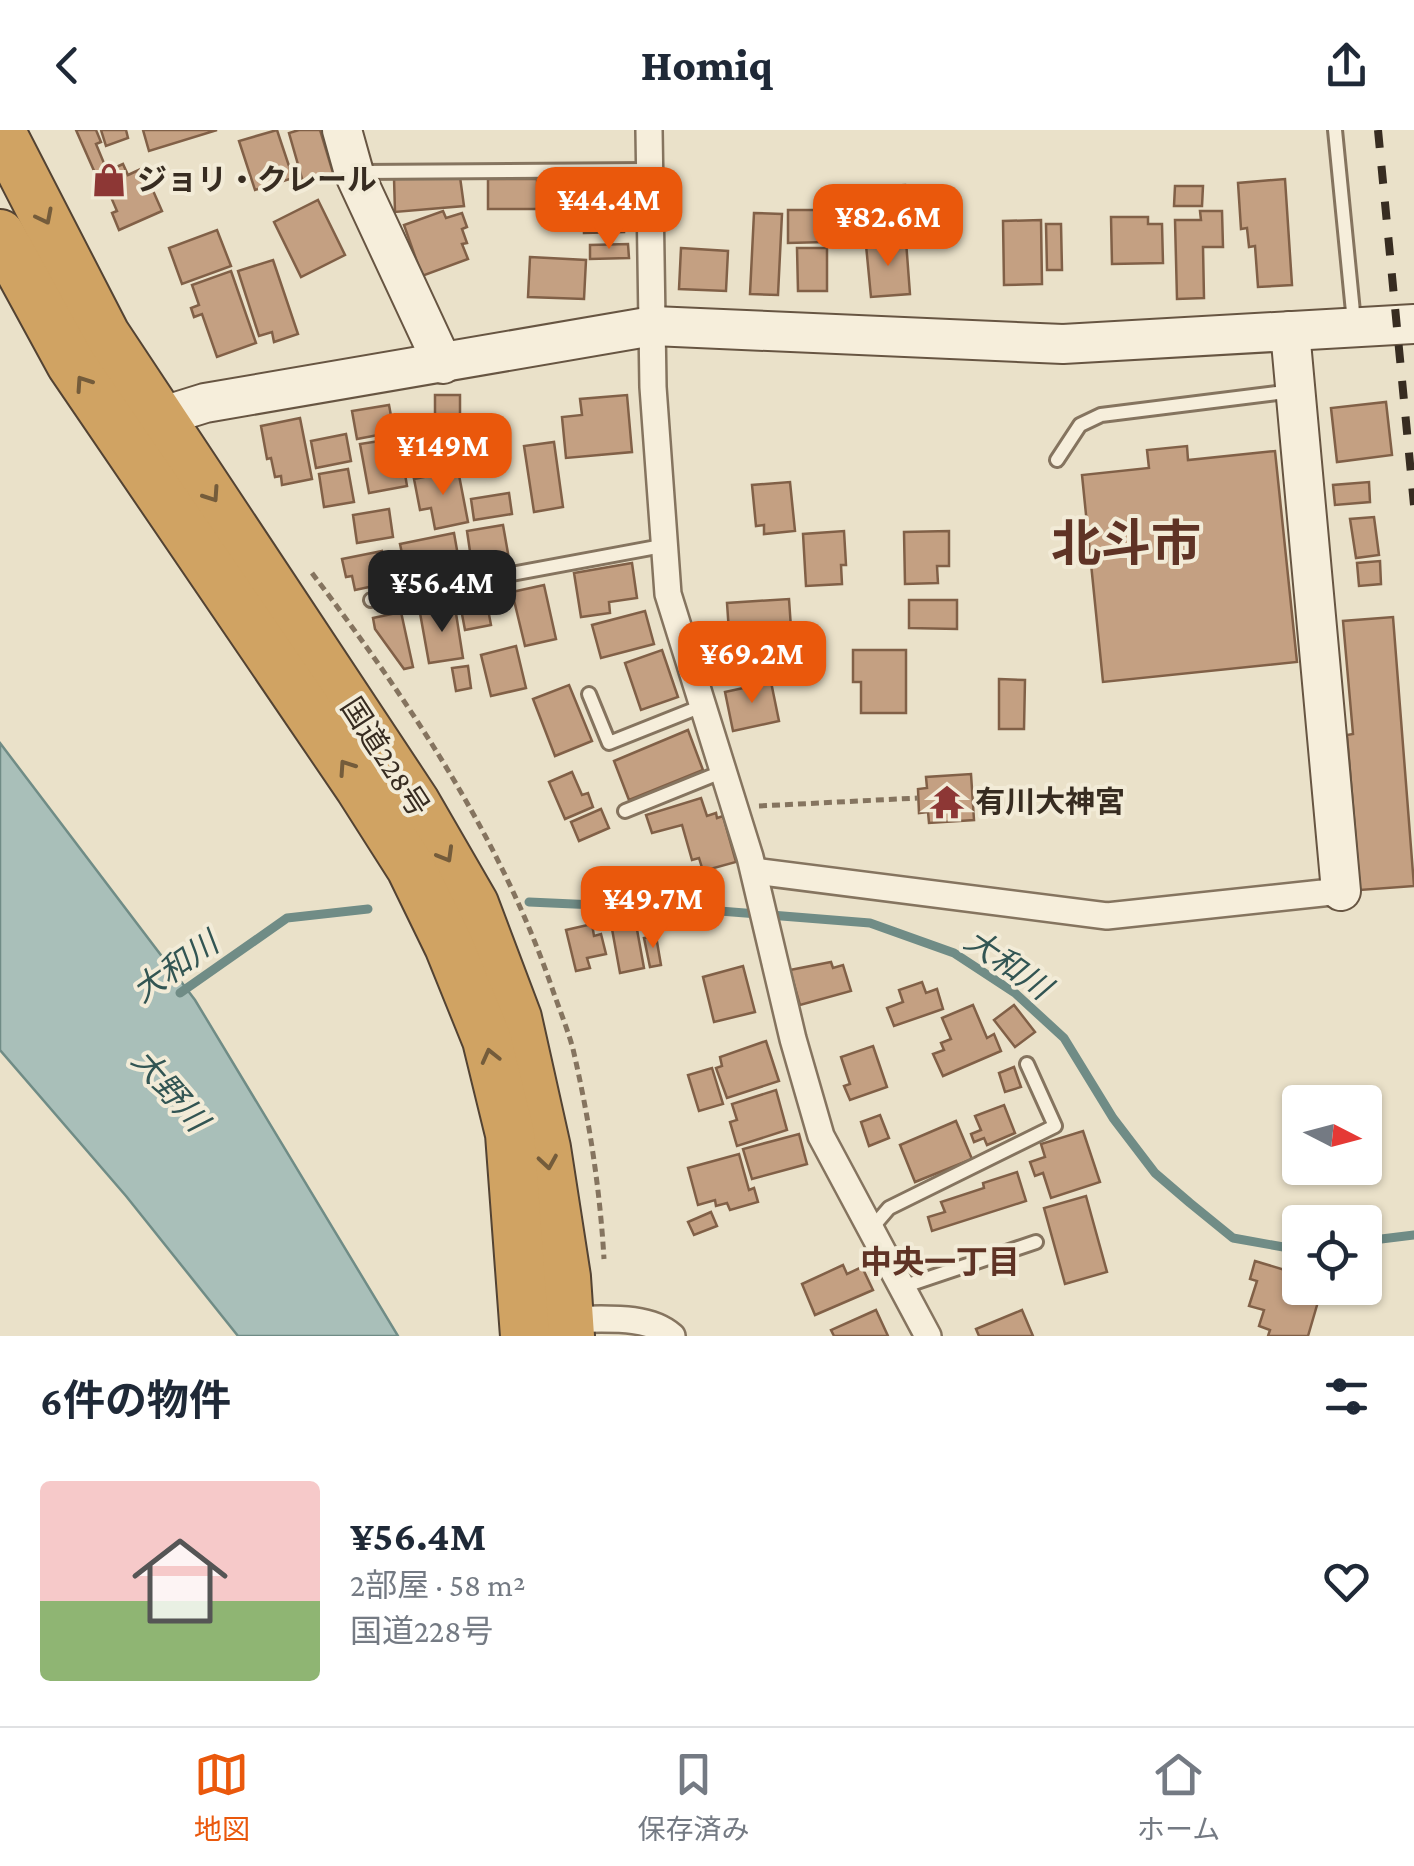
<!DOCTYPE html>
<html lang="ja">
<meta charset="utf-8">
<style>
body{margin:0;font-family:"Crimson Pro","Noto Sans JP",serif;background:#f2f2f3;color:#1f2937;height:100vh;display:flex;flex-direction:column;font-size:38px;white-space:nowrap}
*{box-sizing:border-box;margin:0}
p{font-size:32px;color:#747a83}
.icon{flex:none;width:55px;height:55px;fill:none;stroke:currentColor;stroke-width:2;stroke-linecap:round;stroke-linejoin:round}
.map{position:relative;height:1206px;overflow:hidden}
.sheet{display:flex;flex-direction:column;background:#fff;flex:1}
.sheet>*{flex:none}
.needle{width:65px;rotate:96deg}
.buttons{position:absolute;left:1282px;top:955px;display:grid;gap:20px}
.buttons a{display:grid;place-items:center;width:100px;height:100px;border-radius:10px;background:#fff;box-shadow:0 2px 8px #0004;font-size:50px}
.price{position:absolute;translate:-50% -85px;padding:0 22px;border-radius:20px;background:#ea580c;color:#fff;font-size:32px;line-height:65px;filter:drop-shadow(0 2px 5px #0008)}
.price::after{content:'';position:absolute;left:50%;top:60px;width:30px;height:22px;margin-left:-15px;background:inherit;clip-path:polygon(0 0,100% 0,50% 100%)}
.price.selected{background:#222;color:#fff}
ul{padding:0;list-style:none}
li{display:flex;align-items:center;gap:30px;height:250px;padding:0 40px}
li span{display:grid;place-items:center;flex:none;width:280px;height:200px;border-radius:10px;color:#555}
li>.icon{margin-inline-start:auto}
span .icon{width:120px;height:120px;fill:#fffc;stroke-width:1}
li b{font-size:42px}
h2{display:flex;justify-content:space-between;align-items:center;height:120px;padding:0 40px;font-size:42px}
header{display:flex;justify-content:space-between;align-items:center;height:130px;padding:0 40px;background:#fff;font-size:45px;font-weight:800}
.tabs{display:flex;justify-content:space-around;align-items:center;height:140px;border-top:2px solid #e0e1e3;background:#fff;font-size:28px;color:#747a83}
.tabs a{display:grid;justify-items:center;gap:5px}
.tabs .selected{color:#ea580c}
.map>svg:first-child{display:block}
</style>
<header><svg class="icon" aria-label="back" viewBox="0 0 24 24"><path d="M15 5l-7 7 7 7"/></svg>Homiq<svg class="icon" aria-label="share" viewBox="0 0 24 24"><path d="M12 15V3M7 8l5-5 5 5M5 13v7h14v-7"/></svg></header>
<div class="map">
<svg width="1414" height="1206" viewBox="0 0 1414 1206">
<rect width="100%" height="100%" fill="#eae1c9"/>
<path fill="#a9bfb9" stroke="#708c86" stroke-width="2.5" d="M0,613L195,870L398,1206H238L126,1066L0,920Z"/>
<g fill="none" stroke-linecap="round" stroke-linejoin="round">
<g stroke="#708c86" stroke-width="9">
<path d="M529,772L707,780L870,793L954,823L1015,863L1064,908L1113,988L1155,1043L1190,1073L1233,1108L1300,1120"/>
<path d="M180,863L287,788L368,779"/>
<path d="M1365,1111L1414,1105"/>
</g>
</g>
<g fill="#c4a082" stroke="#816047" stroke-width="2.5">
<path d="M76,0H96L101,12L96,14L106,38L95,43Z"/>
<path d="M101,0H126L128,8L106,16Z"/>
<path d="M143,0H217L149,21Z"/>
<path d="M277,0L293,48L255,60L239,11Z"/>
<path d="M299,0H320L333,43L303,52L289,3Z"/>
<path d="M123,34L128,45L143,38L162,81L119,100L112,83L117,81L101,44Z"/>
<path d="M460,47L464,76L395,82L394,48Z"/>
<rect x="542" y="47" width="19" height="31"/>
<path d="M488,49H537L538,79H488Z"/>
<path d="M1285,49L1292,155L1258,157L1255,116L1249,117L1247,98L1241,99L1238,53Z"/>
<path d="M583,51H623L624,102L584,103Z"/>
<path d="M905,55L907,104L870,106L867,57Z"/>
<path d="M1175,56H1203L1202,76H1174Z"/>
<path d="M318,70L345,125L301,147L274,92Z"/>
<path d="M788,80H826V112L788,113Z"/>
<path d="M443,81L446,88L462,83L467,97L462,99L467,113L462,114L468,129L422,146L404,95Z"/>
<path d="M1200,81H1222L1223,117H1203L1204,168L1177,169L1175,90H1201Z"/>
<path d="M754,83L782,84L778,165L750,164Z"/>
<path d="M1111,87H1148V94H1162L1163,133L1112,134Z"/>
<path d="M1041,90L1042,154L1004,155L1003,91Z"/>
<path d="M1046,94H1061L1062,140H1047Z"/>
<path d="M217,100L231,136L182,154L169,118Z"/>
<path d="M906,111L910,164L871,167L866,115Z"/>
<path d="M628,114L629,128L590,129V115Z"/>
<path d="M681,118L728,121L726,161L679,159Z"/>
<path d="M797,118H827V161H798Z"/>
<path d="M530,127L586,130L584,169L528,167Z"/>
<path d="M273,130L298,204L274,212L272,202L259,206L238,141Z"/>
<path d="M231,141L256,213L217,227L202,184L194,187L191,178L199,175L192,155Z"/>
<rect x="435" y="265" width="25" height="40"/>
<path d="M627,265L632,322L566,328L562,287L582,285L580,269Z"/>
<path d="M1386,272L1392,325L1337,332L1331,278Z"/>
<path d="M389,275L394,302L357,309L352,281Z"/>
<path d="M300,288L312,349L282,355L281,346L275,347L271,328L267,329L261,296Z"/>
<path d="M346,304L351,331L316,338L311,311Z"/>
<path d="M399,308L407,356L369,363L360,314Z"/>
<path d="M554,312L563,377L534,382L524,316Z"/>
<path d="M1187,316L1188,330L1275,321L1297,532L1103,552L1082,345L1149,338L1147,320Z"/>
<path d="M348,339L354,372L324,377L319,344Z"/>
<path d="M458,340L468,392L435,399L431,378L420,380L414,349Z"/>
<path d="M790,352L795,401L764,404V395L756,396L752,355Z"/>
<path d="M1369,352L1370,372L1335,375L1333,355Z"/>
<path d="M509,363L512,384L474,390L471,369Z"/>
<path d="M389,379L393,407L357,413L353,385Z"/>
<path d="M1374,387L1379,425L1356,428L1350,389Z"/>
<path d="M503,395L509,429L472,435L467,401Z"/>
<path d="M844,401L846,435H841L842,454L806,456L803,404Z"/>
<path d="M949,401V436H937L938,453L905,454L904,402Z"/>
<path d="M454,403L460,437L407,447L400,414Z"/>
<path d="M382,421L388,453L355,460L352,446L346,447L342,429Z"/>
<path d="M1380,431L1381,454L1359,456L1357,433Z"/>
<path d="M632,433L637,468L609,472L610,483L581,487L574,443Z"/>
<path d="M544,455L556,509L525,516L512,462Z"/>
<path d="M484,458L491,495L465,500L458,463Z"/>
<path d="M789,469L791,498L729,502L727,473Z"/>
<path d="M909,470H957V499L909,498Z"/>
<path d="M455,477L463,528L429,533L420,483Z"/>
<path d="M645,481L654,514L601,528L592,495Z"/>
<path d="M401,482L413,537L404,539L375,499L373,488Z"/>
<path d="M1393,487L1414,756L1360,760L1347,605L1353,604L1343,491Z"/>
<path d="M749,506L754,539L714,546L708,513Z"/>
<path d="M770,508L773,535L758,537L755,509Z"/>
<path d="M516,516L526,558L491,566L481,525Z"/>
<path d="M662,520L678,567L641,580L625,533Z"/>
<path d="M853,520H906V583H861V552H853Z"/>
<path d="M468,536L471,558L456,561L452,538Z"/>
<path d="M999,549L1025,550L1024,599H999Z"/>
<path d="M771,552L779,591L733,601L725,562Z"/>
<path d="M569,555L592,611L555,626L533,569Z"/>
<path d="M688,600L703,640L629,670L614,631Z"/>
<path d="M572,642L582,665L588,663L593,677L565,689L549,652Z"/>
<path d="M971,644L974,690L929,693L928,682L919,683L918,659L927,658L926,647Z"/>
<path d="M701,668L707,686L716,683L717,688L723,686L736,732L703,741L699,728L692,730L682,695L652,703L646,685Z"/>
<path d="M601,679L609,698L579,711L571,692Z"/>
<path d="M592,794L594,806L601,804L606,824L587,828L590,838L576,841L566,800Z"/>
<path d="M636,794L644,838L620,843L612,799Z"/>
<path d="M656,806L661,835L650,837L644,808Z"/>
<path d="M831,832L833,838L843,835L851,861L800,875L790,840Z"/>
<path d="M743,836L755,882L714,892L703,847Z"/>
<path d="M922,852L926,863L937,859L943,879L894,896L887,878L903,872L899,860Z"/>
<path d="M973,875L987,908L994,904L1001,921L943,946L933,924L944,920L941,913L951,909L942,888Z"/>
<path d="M1014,875L1035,902L1015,917L994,890Z"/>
<path d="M766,911L779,951L727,968L716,938L722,936L720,927Z"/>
<path d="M873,916L887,957L850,970L844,956L850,954L841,927Z"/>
<path d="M1014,937L1021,957L1005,962L999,943Z"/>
<path d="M712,938L723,974L699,981L688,945Z"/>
<path d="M776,960L787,1000L737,1016L730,992L737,990L732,974Z"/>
<path d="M1004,975L1015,1003L987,1015L984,1008L974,1012L971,1004L981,1000L975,986Z"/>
<path d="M880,985L889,1008L869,1016L861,992Z"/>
<path d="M956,991L972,1029L915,1052L900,1015Z"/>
<path d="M1083,1001L1100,1052L1051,1068L1043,1043L1035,1046L1030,1032L1045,1027L1041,1014Z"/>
<path d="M799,1004L807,1034L752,1049L743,1019Z"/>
<path d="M739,1024L749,1060L754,1058L758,1072L730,1080L727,1073L716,1076L715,1070L698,1075L688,1038Z"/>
<path d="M1017,1042L1026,1071L932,1101L928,1087L945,1082L941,1072L984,1058L983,1053Z"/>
<path d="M1086,1066L1107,1142L1065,1154L1044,1078Z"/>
<path d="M711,1082L717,1096L694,1105L688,1092Z"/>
<path d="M1255,1131L1288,1141L1290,1133L1300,1136V1158H1322L1308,1206H1268L1270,1200L1259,1196L1264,1180L1249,1176L1257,1151L1250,1149Z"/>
<path d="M843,1135L847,1144L862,1137L873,1160L815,1185L802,1154Z"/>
<path d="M876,1180L888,1206H834L831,1200Z"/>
<path d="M1022,1180L1033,1206H979L976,1199Z"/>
</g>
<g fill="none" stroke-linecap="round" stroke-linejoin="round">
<g stroke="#85745f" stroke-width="18">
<g id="lane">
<path d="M1335,0L1354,192"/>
<path d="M361,42L649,40"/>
<path d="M1057,330L1080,295L1101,285L1293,261"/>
<path d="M371,470L662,416"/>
<path d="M589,564L609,613L702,576"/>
<path d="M625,681L724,641"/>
<path d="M871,1099L889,1078L1055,996L1027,934"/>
<path d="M902,1157L1036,1112"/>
</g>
</g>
<g stroke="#85745f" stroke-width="30">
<g id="street">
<path d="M649,0L653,257L668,464L750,727L793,909L821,1006L928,1206"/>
<path d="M754,741L1107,786L1341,761"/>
<path d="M561,1189C594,1191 645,1182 672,1206"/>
</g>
</g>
<g stroke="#675542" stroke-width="42">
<g id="secondary">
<path d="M342,0L354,43L443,234"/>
<path d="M1290,201L1341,761"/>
<path d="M139,303L160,287L205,273L653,196L1063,214L1414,194"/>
</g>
</g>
<g stroke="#534333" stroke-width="52">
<g id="highway">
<path d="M0,0L105,204L415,672L474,774L517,888L546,1018L566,1147L570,1206"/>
<path d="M0,104L71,234L360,658L411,738L449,816L487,910L510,1004L525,1206"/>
</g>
</g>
<g stroke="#85745f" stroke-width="5" stroke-dasharray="8 5" stroke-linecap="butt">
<path d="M312,443C408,570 498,703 551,855C558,876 567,897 573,919C589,988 600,1059 604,1129"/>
<path d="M759,676L918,668"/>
</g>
<use href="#lane" stroke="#f6eedb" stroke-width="12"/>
<use href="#street" stroke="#f6eedb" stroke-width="25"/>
<use href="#secondary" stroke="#f6eedb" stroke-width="38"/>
<use href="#highway" stroke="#d0a363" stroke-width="48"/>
<path stroke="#372c21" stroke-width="8" stroke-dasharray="18 18" stroke-linecap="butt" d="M1378,0L1414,375"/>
</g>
<defs><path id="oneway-chevron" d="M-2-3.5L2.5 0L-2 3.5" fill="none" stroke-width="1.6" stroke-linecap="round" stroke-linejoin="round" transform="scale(2.5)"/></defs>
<g stroke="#745c3b">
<use href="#oneway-chevron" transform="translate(45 87) rotate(63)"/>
<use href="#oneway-chevron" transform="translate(83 253) rotate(-124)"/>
<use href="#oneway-chevron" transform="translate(212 365) rotate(56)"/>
<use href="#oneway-chevron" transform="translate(346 637) rotate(-124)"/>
<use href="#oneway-chevron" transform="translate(446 725) rotate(60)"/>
<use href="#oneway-chevron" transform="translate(490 926) rotate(-104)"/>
<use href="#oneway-chevron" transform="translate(548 1032) rotate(81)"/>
</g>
<defs>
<g id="shop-bare" transform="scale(2.7)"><path d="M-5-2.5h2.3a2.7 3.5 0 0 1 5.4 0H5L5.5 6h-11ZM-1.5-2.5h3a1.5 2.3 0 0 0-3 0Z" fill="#8d3735" stroke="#f2ebd7" stroke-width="2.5" paint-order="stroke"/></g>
<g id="temple-bare" transform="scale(2.7)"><path d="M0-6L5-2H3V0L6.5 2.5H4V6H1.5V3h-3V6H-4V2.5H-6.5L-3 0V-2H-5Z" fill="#8d3735" stroke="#f2ebd7" stroke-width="2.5" paint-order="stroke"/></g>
</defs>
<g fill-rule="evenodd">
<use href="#shop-bare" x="109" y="50"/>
<use href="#temple-bare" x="947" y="672"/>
</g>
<g text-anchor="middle" stroke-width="8" stroke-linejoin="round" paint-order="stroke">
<g font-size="30" font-weight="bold" fill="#372c21" stroke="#f2ebd7" text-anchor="start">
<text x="137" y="60">ジョリ・クレール</text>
<text x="975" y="682">有川大神宮</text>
</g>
<g font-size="30" fill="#372c21" stroke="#f2ebd7">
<text transform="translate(385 627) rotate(57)" y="10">国道228号</text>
</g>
<g font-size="32" font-style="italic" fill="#325553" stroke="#f2ebd7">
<text transform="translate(1008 834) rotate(35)" y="11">大和川</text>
<text transform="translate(175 837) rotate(-35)" y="11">大和川</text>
<text transform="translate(170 960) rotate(49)" y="11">大野川</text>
</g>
<g font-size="32" font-weight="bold" fill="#5f3325" stroke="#f2ebd7">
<text x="940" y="1143">中央一丁目</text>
</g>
<g font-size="50" font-weight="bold" fill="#5f3325" stroke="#f2ebd7">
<text x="1126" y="431">北斗市</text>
</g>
</g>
</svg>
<div class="buttons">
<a><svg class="needle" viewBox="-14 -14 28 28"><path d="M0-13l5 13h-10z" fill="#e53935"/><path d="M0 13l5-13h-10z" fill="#747a83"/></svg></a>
<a><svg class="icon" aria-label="locate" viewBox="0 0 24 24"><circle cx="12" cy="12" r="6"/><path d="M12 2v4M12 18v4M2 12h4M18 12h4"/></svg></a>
</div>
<b class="price" style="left:609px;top:122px">¥44.4M</b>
<b class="price" style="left:888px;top:139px">¥82.6M</b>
<b class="price" style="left:443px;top:368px">¥149M</b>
<b class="price selected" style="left:442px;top:505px">¥56.4M</b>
<b class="price" style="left:752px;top:576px">¥69.2M</b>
<b class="price" style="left:653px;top:821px">¥49.7M</b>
</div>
<section class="sheet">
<h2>6件の物件<svg class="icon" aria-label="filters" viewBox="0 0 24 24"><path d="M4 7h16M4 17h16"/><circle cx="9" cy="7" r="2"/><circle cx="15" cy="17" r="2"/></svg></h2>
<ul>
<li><span style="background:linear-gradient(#f6c9c9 60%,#8fb573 0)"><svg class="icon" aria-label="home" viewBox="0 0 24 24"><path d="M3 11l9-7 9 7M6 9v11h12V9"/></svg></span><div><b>¥56.4M</b><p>2部屋 · 58 m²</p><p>国道228号</p></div><svg class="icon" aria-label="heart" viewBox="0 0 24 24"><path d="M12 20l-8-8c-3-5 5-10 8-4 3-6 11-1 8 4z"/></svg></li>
</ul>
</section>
<nav class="tabs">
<a class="selected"><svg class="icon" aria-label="map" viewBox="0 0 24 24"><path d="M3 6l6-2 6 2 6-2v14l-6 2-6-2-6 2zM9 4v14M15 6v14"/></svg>地図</a>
<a><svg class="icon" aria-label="saved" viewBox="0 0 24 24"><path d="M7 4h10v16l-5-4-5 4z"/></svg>保存済み</a>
<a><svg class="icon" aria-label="home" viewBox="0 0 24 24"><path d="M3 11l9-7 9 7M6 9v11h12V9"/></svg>ホーム</a>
</nav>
